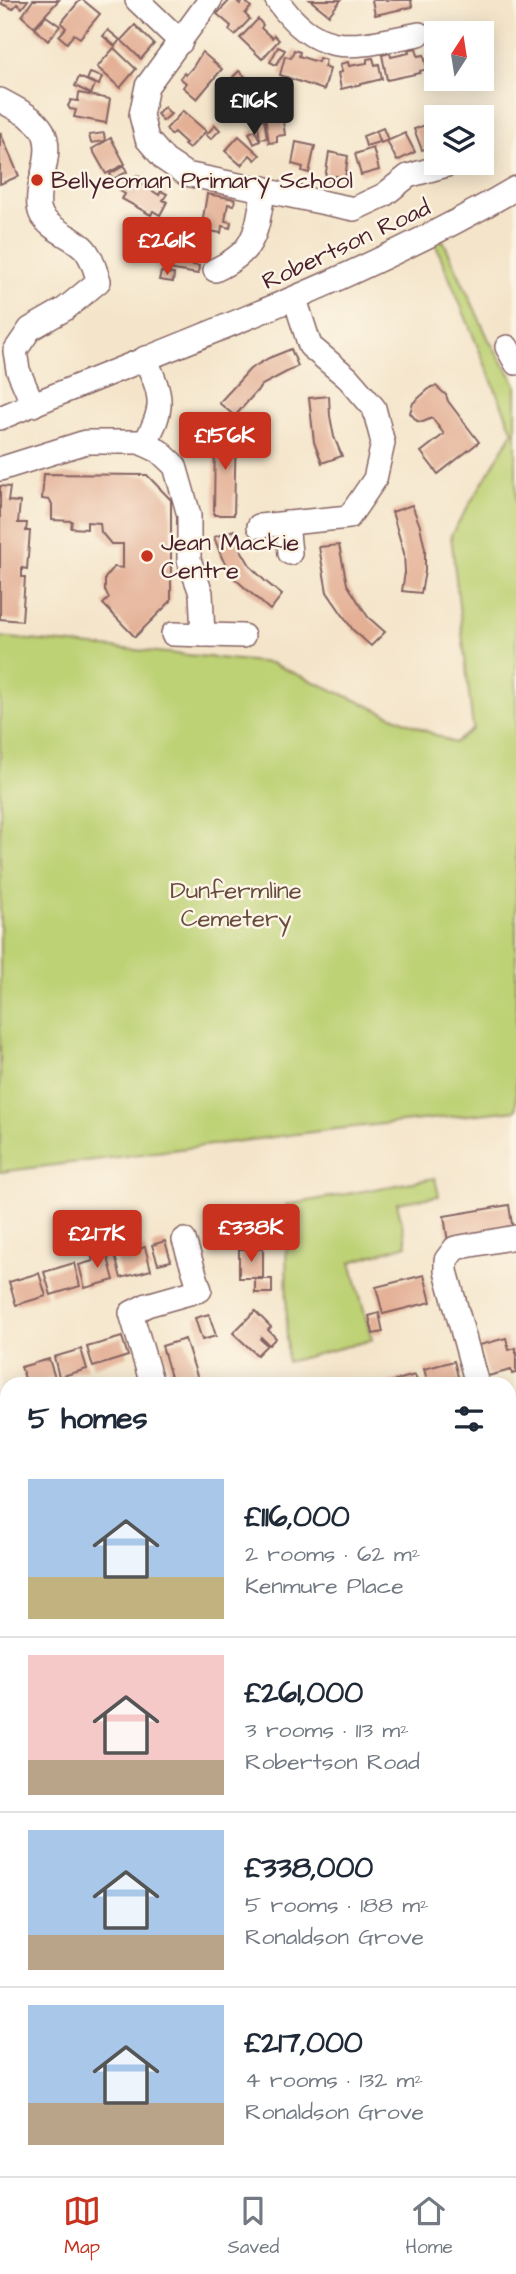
<!DOCTYPE html>
<meta charset="utf-8">
<style>
body{margin:0;font-family:"Architects Daughter",sans-serif;background:#f6f6f7;color:#1f2937;height:100vh;display:flex;flex-direction:column;font-size:26px;white-space:nowrap}
*{box-sizing:border-box;margin:0}
p{font-size:23px;color:#747a83}
.icon{flex:none;width:38px;height:38px;fill:none;stroke:currentColor;stroke-width:2;stroke-linecap:round;stroke-linejoin:round}
.map{position:relative;flex:1;overflow:hidden}
.drawer{position:absolute;left:0px;top:1377px;width:516px;height:800px;display:flex;flex-direction:column;background:#fff;border-radius:21px 21px 0 0;box-shadow:0 4px 18px #0003}
.drawer>*{flex:none}
.needle{width:46px;rotate:12deg}
.controls{position:absolute;left:424px;top:21px;display:grid;gap:14px}
.controls a{display:grid;place-items:center;width:70px;height:70px;border-radius:0px;background:#fff;box-shadow:0 4px 18px #0003;font-size:35px}
.price{position:absolute;translate:-50% -60px;padding:0 16px;border-radius:7px;background:#c8321e;color:#fff;font-size:23px;line-height:46px;filter:drop-shadow(0 2px 4px #0008)}
.price::after{content:'';position:absolute;left:50%;top:42px;width:21px;height:16px;margin-left:-10px;background:inherit;clip-path:polygon(0 0,100% 0,50% 100%)}
.price.current{background:#222;color:#fff}
ul{padding:0;list-style:none}
li{display:flex;align-items:center;gap:21px;height:175px;padding:0 28px}
li+li{border-top:2px solid #e0e1e3}
li span{display:grid;place-items:center;flex:none;width:196px;height:140px;border-radius:0px;color:#555}
li>.icon{margin-inline-start:auto}
span .icon{width:84px;height:84px;fill:#fffc;stroke-width:1}
li b{font-size:30px}
h2{display:flex;justify-content:space-between;align-items:center;height:84px;padding:0 28px;font-size:30px}
.tab-bar{display:flex;justify-content:space-around;align-items:center;height:98px;border-top:2px solid #e0e1e3;background:#fff;font-size:19px;color:#747a83}
.tab-bar a{display:grid;justify-items:center;gap:4px}
.tab-bar .current{color:#c8321e}
.map>svg:first-child{display:block}
</style>
<div class="map">
<svg width="516" height="2176" viewBox="0 0 516 2176">
<rect width="100%" height="100%" fill="#fcf5e5"/>
<filter id="ink" filterUnits="userSpaceOnUse"><feTurbulence type="fractalNoise" baseFrequency=".0143" numOctaves="2"/><feDisplacementMap in="SourceGraphic" scale="14" xChannelSelector="R" yChannelSelector="G"/><feConvolveMatrix kernelMatrix="1 2 1 2 8 2 1 2 1" color-interpolation-filters="sRGB"/></filter>
<filter id="wash" filterUnits="userSpaceOnUse"><feTurbulence type="fractalNoise" baseFrequency=".00686" numOctaves="4" result="noise"/><feDisplacementMap in="SourceGraphic" scale="28" xChannelSelector="R" yChannelSelector="G"/><feGaussianBlur stdDeviation="1.57" result="paint"/><feColorMatrix in="noise" values="0 0 0 0 0 0 0 0 0 0 0 0 0 0 0 0 0 1.4 0 .05"/><feComposite in="paint" operator="in"/></filter>
<g filter="url(#wash)">
<rect width="100%" height="100%" fill="#f4e5ca"/>
<g fill="#bdd175" stroke="#847850" stroke-width="2">
<path d="M443,240L489,340L516,384V1110L336,1129L0,1172V637L271,663L454,743L473,729L451,535L513,432L435,243Z"/>
<path d="M435,1178L439,1196L397,1203L407,1245L351,1262L372,1340L287,1362L286,1205Z"/>
<path d="M516,1550V1644L509,1643V1551Z"/>
</g>
<g id="blocks">
<g fill="#e3ad93">
<path d="M2,0H28L22,8L17,4L13,9L2,4Z"/>
<path d="M33,0H59L34,27L22,16Z"/>
<path d="M80,0H83L100,14L80,38L74,34L67,43L59,36L66,28L61,23Z"/>
<path d="M230,0H236L240,4L244,0L251,7L245,14L250,19L235,35L229,30L231,26L217,14Z"/>
<path d="M310,0H341L329,15Z"/>
<path d="M372,0H411L412,7L375,15Z"/>
<path d="M46,16L60,26L48,41L35,29Z"/>
<path d="M258,19L263,25L261,28L272,38L274,35L279,40L262,59L240,38Z"/>
<path d="M135,25L154,44L141,59L121,40Z"/>
<path d="M108,30L120,40L115,46L103,36Z"/>
<path d="M278,47L285,50L276,65L270,62Z"/>
<path d="M114,48L136,69L120,88L97,67Z"/>
<path d="M416,48L418,56L424,55L427,69L420,71V73L387,80L382,55L390,53L391,57L409,53L408,50Z"/>
<path d="M294,50L300,52L299,56L308,59L318,62L319,58L326,60L324,67L330,69L324,90L280,75L285,56L291,58Z"/>
<path d="M202,52L222,69L197,99L183,87L186,83L180,78L184,73L186,75L193,67Z"/>
<path d="M373,58L375,65L379,64L382,79L341,89L338,73L342,72L340,64L348,62L349,66L367,63V59Z"/>
<path d="M239,71L251,82L245,89L232,78Z"/>
<path d="M90,73L102,77L99,85L87,80Z"/>
<path d="M79,77L95,84L91,94L75,86Z"/>
<path d="M79,93L110,99L106,123L74,117L76,110L70,109L68,106L71,100L78,101Z"/>
<path d="M164,107L171,114L163,121L157,114Z"/>
<path d="M183,111L206,131L189,149L184,145L186,143L174,132L171,135L166,129Z"/>
<path d="M282,113L285,135L277,136V142L269,143L265,115Z"/>
<path d="M264,119L267,138L260,139L257,120Z"/>
<path d="M434,122L436,145L422,150L414,129Z"/>
<path d="M215,125L220,130L211,139L206,135Z"/>
<path d="M383,128L388,140L381,143L376,131Z"/>
<path d="M255,130L260,141L254,144L249,133Z"/>
<path d="M376,131L379,142L366,146L363,136Z"/>
<path d="M0,132L19,176L0,184Z"/>
<path d="M104,133L105,141L91,143L89,135Z"/>
<path d="M405,133L415,152L397,161L387,141Z"/>
<path d="M239,136L260,155L255,160L250,155L241,165L225,151Z"/>
<path d="M111,138L125,164L106,174L92,149Z"/>
<path d="M296,142L315,146L309,173L302,171L303,167L292,164Z"/>
<path d="M373,148L379,170L361,175L355,154Z"/>
<path d="M329,152L348,156L345,178L336,176L335,181L325,179Z"/>
<path d="M124,166L127,172L113,179L110,174Z"/>
<path d="M137,175L143,179L141,183L148,188L159,195L161,191L167,194L163,200L167,202L160,215L153,211L151,215L122,199L125,194L120,191L127,179L132,182Z"/>
<path d="M207,194L235,199L234,205L228,204L225,221L231,222L230,228L222,226L221,233L205,230L206,225L202,224Z"/>
<path d="M175,228L204,233L201,248L196,247L193,265L199,266L198,274L168,269Z"/>
<path d="M161,272L174,274L173,282L159,280Z"/>
<path d="M291,349L298,366L262,385L235,416L219,403L250,369L269,358Z"/>
<path d="M436,386L446,395L448,401L479,442L438,474L421,452L444,434L432,418L423,422L417,421L410,413L413,403L431,387Z"/>
<path d="M329,396L330,416L334,437L342,456L322,463L314,442L309,398Z"/>
<path d="M215,429H236L234,515H214Z"/>
<path d="M44,474L147,475L171,500V601L135,637L103,604L109,598L105,590V578L114,567L123,568V544H111L101,532L100,523L87,522V529L71,528L72,521L52,520V504L49,500L42,499Z"/>
<path d="M0,486L10,487L8,501L20,502L18,523H27L26,531H30L27,569L22,568V577H25L22,621L0,619Z"/>
<path d="M412,505L420,526L425,549V571L421,593L402,591L405,572L404,553L392,512Z"/>
<path d="M234,530L241,550L251,567L265,581L282,595L270,610L234,578L222,558L214,537Z"/>
<path d="M339,545L347,584L368,617L385,632L371,646L353,630L327,592L319,547Z"/>
<path d="M509,1205L513,1231L448,1242L444,1216Z"/>
<path d="M239,1211H262L263,1241H239Z"/>
<path d="M165,1241L171,1261L158,1264L152,1245Z"/>
<path d="M145,1247L151,1270L121,1278L115,1256Z"/>
<rect x="239" y="1249" width="24" height="29"/>
<path d="M106,1250L114,1280L85,1288L79,1265L93,1261L91,1255Z"/>
<path d="M74,1263L80,1286L51,1295L44,1272Z"/>
<path d="M39,1273L46,1296L16,1305L9,1282Z"/>
<path d="M424,1275L431,1302L383,1314L376,1287Z"/>
<rect x="255" y="1279" width="17" height="14"/>
<path d="M255,1311L271,1327L268,1330L276,1338L269,1345L261,1337L260,1339L267,1345L257,1355L233,1333Z"/>
<path d="M379,1313L383,1332L373,1334L369,1316Z"/>
<path d="M209,1314L216,1336L202,1340L195,1318Z"/>
<path d="M122,1337L128,1356L93,1367L87,1347Z"/>
<path d="M506,1338L509,1350L516,1348V1373L512,1374L511,1370L488,1376L480,1345Z"/>
<path d="M185,1339L199,1382L173,1384L162,1346Z"/>
<path d="M81,1349L87,1369L59,1377L54,1357Z"/>
<path d="M49,1359L55,1378L27,1384L21,1367Z"/>
<path d="M454,1361L460,1384H428L424,1369Z"/>
<path d="M415,1375L418,1384H386V1383Z"/>
<path d="M510,1484L512,1490L516,1488V1505L509,1507Z"/>
<path d="M509,1648L516,1650V1669L509,1668Z"/>
<path d="M509,1771L516,1772V1791L509,1790Z"/>
<path d="M7,1828V1854H6L0,1830Z"/>
<path d="M509,1850L516,1852V1872L509,1870Z"/>
<path d="M509,1931L516,1932V1951L509,1950Z"/>
<path d="M0,1933L7,1934V1955H0Z"/>
<path d="M509,2112H512L516,2134V2141L509,2142Z"/>
</g>
</g>
</g>
<g filter="url(#ink)">
<use href="#blocks" fill-opacity="0" stroke="#866463" stroke-width="2"/>
<g fill="none" stroke-linecap="round" stroke-linejoin="round">
<g stroke="#866463" stroke-width="26">
<g id="minor">
<path d="M137,0L181,42"/>
<path d="M210,0L147,86L141,115L147,139L165,160L186,174L354,209L384,195L408,176L447,165"/>
<path d="M277,0C319,61 356,46 419,34"/>
<path d="M0,100C45,124 55,130 41,182C39,191 37,205 41,214C48,228 68,235 79,244C91,252 94,268 99,281L65,309L30,329L15,351L18,370L33,405"/>
<path d="M215,270C258,250 256,231 264,188"/>
<path d="M507,347L516,363"/>
<path d="M0,418C173,345 353,284 516,188"/>
<path d="M144,444C166,407 162,396 145,358"/>
<path d="M0,469L86,442H140L159,451L175,466L189,515V560L201,593L203,635"/>
<path d="M287,523L290,553"/>
<path d="M259,526L349,517L375,479L383,443L374,408L348,378L310,346L295,299"/>
<path d="M173,634L243,636"/>
<path d="M152,1384L131,1313L147,1305L200,1290L184,1240"/>
<path d="M477,1384L446,1271V1260L455,1248L516,1237"/>
<path d="M0,1419L7,1470"/>
<path d="M509,1734L516,1736"/>
<path d="M0,1798L7,1796"/>
<path d="M0,1901L7,1902"/>
<path d="M509,1901L516,1902"/>
<path d="M0,2042H7"/>
<path d="M0,2167L7,2168"/>
<path d="M133,2170L443,2176"/>
<path d="M467,2170V2176"/>
</g>
</g>
<g stroke="#866463" stroke-width="33">
<g id="major">
<path d="M509,1428L516,1427"/>
<path d="M0,1572L7,1570"/>
</g>
</g>
<use href="#minor" stroke="#fff" stroke-width="23"/>
<use href="#major" stroke="#fff" stroke-width="30"/>
</g>
</g>
<g fill="#c8321e" stroke="#fcf5e5" stroke-width="2.5">
<circle cx="37" cy="180" r="7"/>
<circle cx="147" cy="556" r="7"/>
</g>
<g text-anchor="middle" stroke-width="5" stroke-linejoin="round" paint-order="stroke">
<g font-size="24" fill="#4a1f2b" stroke="#fcf5e5" text-anchor="start">
<text x="51" y="188">Bellyeoman Primary School</text>
<text x="161" y="550">Jean Mackie<tspan x="161" dy="28">Centre</tspan></text>
</g>
<g font-size="24" fill="#4a1f2b" stroke="#fcf5e5">
<text transform="translate(346 244) rotate(-25)" y="8">Robertson Road</text>
</g>
<g font-size="24" fill="#674c3e" stroke="#fcf5e5">
<text x="236" y="898">Dunfermline<tspan x="236" dy="28">Cemetery</tspan></text>
</g>
</g>
</svg>
<div class="controls">
<a><svg class="needle" viewBox="-14 -14 28 28"><path d="M0-13l5 13h-10z" fill="#e53935"/><path d="M0 13l5-13h-10z" fill="#747a83"/></svg></a>
<a><svg class="icon" aria-label="layers" viewBox="0 0 24 24"><path d="M12 4l9 5-9 5-9-5zM3 14l9 5 9-5"/></svg></a>
</div>
<b class="price current" style="left:254px;top:137px">£116K</b>
<b class="price" style="left:167px;top:277px">£261K</b>
<b class="price" style="left:225px;top:472px">£156K</b>
<b class="price" style="left:251px;top:1264px">£338K</b>
<b class="price" style="left:97px;top:1270px">£217K</b>
<section class="drawer">
<h2>5 homes<svg class="icon" aria-label="filters" viewBox="0 0 24 24"><path d="M4 7h16M4 17h16"/><circle cx="9" cy="7" r="2"/><circle cx="15" cy="17" r="2"/></svg></h2>
<ul>
<li><span style="background:linear-gradient(#a9c7e8 70%,#c2b280 0)"><svg class="icon" aria-label="home" viewBox="0 0 24 24"><path d="M3 11l9-7 9 7M6 9v11h12V9"/></svg></span><div><b>£116,000</b><p>2 rooms · 62 m²</p><p>Kenmure Place</p></div></li>
<li><span style="background:linear-gradient(#f6c9c9 75%,#b9a48a 0)"><svg class="icon" aria-label="home" viewBox="0 0 24 24"><path d="M3 11l9-7 9 7M6 9v11h12V9"/></svg></span><div><b>£261,000</b><p>3 rooms · 113 m²</p><p>Robertson Road</p></div></li>
<li><span style="background:linear-gradient(#a9c7e8 75%,#b9a48a 0)"><svg class="icon" aria-label="home" viewBox="0 0 24 24"><path d="M3 11l9-7 9 7M6 9v11h12V9"/></svg></span><div><b>£338,000</b><p>5 rooms · 188 m²</p><p>Ronaldson Grove</p></div></li>
<li><span style="background:linear-gradient(#a9c7e8 70%,#b9a48a 0)"><svg class="icon" aria-label="home" viewBox="0 0 24 24"><path d="M3 11l9-7 9 7M6 9v11h12V9"/></svg></span><div><b>£217,000</b><p>4 rooms · 132 m²</p><p>Ronaldson Grove</p></div></li>
</ul>
</section>
</div>
<nav class="tab-bar">
<a class="current"><svg class="icon" aria-label="map" viewBox="0 0 24 24"><path d="M3 6l6-2 6 2 6-2v14l-6 2-6-2-6 2zM9 4v14M15 6v14"/></svg>Map</a>
<a><svg class="icon" aria-label="saved" viewBox="0 0 24 24"><path d="M7 4h10v16l-5-4-5 4z"/></svg>Saved</a>
<a><svg class="icon" aria-label="home" viewBox="0 0 24 24"><path d="M3 11l9-7 9 7M6 9v11h12V9"/></svg>Home</a>
</nav>
